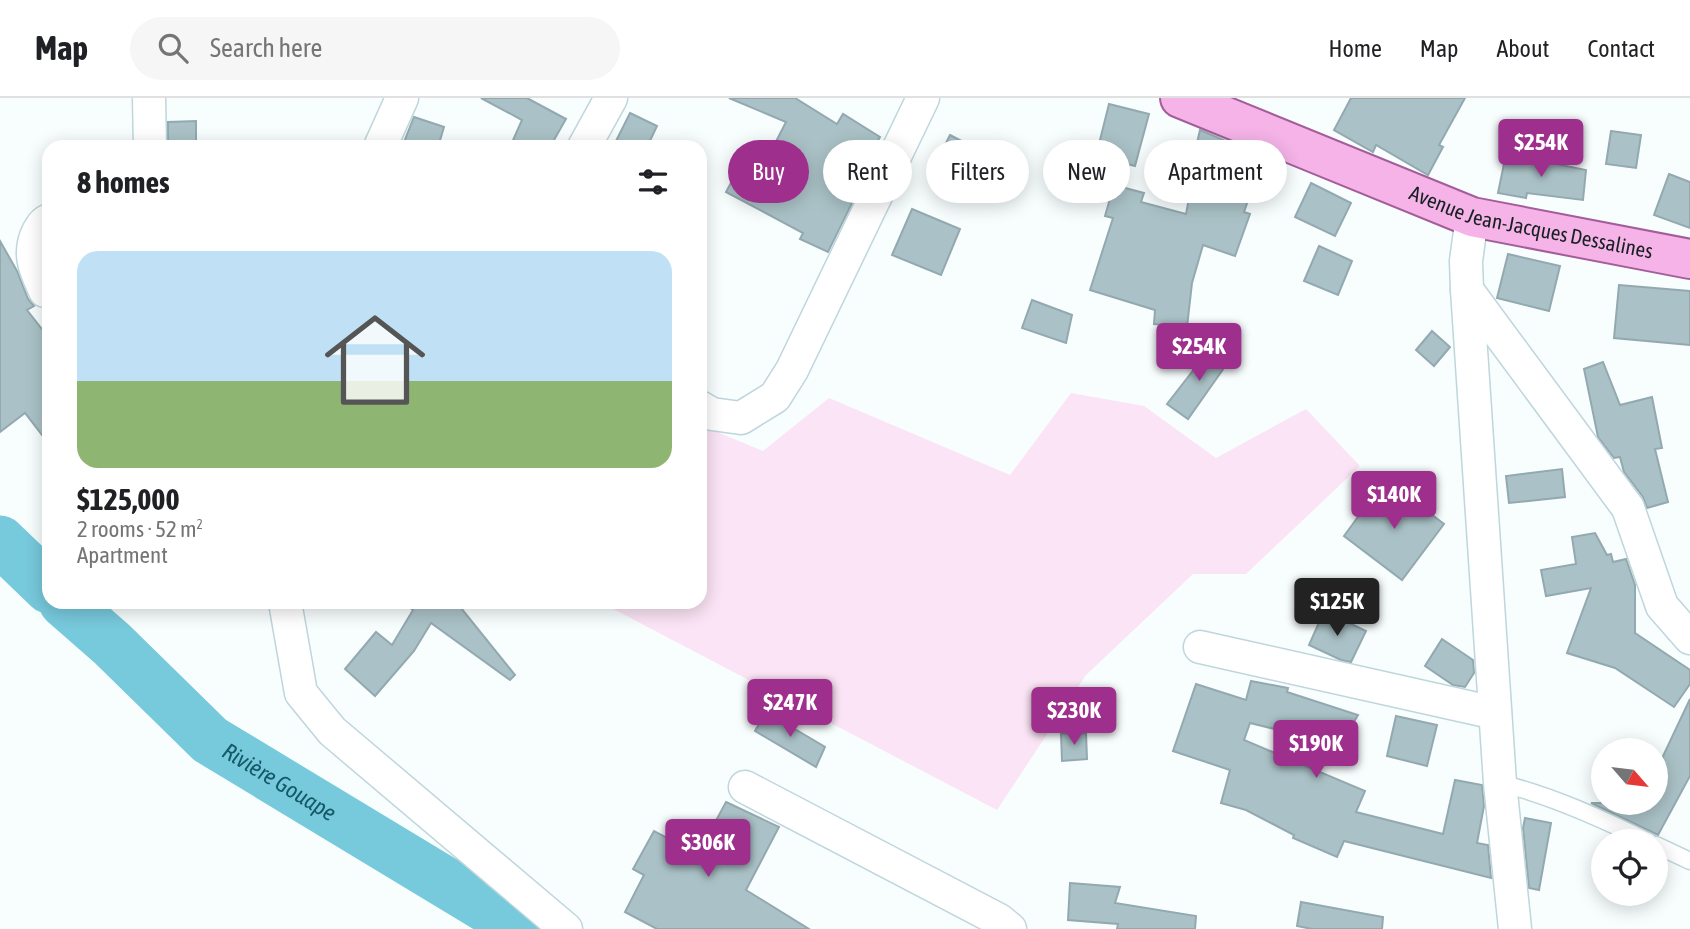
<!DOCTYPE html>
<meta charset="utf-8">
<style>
body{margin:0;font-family:"Asap Condensed",sans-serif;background:#f6f6f6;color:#202124;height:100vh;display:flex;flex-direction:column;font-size:26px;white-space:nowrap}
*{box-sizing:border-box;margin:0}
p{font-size:23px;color:#757577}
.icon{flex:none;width:38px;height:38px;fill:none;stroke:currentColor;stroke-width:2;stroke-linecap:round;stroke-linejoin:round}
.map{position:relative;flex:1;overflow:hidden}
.panel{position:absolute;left:42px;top:42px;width:665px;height:469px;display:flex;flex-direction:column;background:#fff;border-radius:21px;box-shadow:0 4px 18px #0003}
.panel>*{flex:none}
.hud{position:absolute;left:728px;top:42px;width:665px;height:63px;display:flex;gap:14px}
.needle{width:46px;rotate:118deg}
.tools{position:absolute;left:1591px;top:640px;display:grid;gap:14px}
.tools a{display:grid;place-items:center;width:77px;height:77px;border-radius:50%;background:#fff;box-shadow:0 4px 18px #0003;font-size:35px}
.price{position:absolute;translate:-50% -60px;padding:0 16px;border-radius:7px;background:#9e2f8d;color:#fff;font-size:23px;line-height:46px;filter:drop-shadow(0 2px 4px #0008)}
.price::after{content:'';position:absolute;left:50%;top:42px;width:21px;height:16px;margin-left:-10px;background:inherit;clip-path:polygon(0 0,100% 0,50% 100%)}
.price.current{background:#222;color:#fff}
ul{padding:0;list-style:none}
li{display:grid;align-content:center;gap:14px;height:371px;padding:0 35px}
li span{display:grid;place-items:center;height:217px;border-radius:21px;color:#555}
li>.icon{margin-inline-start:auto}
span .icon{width:126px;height:126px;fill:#fffc;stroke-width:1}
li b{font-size:30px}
h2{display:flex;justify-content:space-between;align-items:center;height:84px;padding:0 35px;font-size:30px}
.pill{padding:0 24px;border-radius:32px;background:#fff;box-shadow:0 4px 18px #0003;font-size:24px;line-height:63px}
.pill.current{background:#9e2f8d;color:#fff}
header{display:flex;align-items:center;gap:42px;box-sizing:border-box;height:98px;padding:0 35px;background:#fff;border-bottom:2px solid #e0e0e0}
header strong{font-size:33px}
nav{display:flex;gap:38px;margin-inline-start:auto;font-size:24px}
.search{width:490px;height:63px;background:#f6f6f6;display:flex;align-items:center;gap:18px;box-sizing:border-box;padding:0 24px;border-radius:38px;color:#757577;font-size:26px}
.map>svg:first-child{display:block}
</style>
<header>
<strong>Map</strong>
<div class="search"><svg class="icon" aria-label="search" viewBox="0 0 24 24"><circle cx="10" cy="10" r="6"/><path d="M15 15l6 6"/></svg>Search here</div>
<nav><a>Home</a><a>Map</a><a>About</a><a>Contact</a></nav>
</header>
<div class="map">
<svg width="1690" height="831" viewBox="0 0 1690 831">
<rect width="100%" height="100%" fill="#f8fdfe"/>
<path fill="#fbe4f5" d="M1071,295L1144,308L1216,360L1306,311L1360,368L1246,476H1193L1086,577L997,712L600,504H700V327L763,353L829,300L1010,377Z"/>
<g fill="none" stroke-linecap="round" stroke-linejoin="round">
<g stroke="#77c9dc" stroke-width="51">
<path d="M0,443L49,490"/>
<path id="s1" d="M64,504L112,546L210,642L511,824L518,831"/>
</g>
</g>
<g fill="#aac2c7" stroke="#92a9af" stroke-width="2">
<path d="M481,0H527L566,21L550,49H510L522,22Z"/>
<path d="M729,0H795L837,26L843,16L880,39L844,101L852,105L828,154L800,141L803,135L726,94L746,57L764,67L786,24Z"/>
<path d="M1351,0H1465L1439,47L1443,49L1428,77L1376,47L1373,54L1334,32Z"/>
<path d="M1109,6L1149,16L1135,68L1096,58Z"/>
<path d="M630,15L657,28L647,49H613Z"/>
<path d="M414,19L444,29L438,49H402Z"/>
<path d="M196,23V49H168V24Z"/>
<path d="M1200,32L1226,43L1224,53L1261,66L1244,114L1250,116L1235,158L1203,147L1192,185L1187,229L1154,226L1155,212L1090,192L1113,120L1105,118L1114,87L1144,95L1141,104L1186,116L1197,59L1194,58Z"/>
<path d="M1611,33L1641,37L1636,70L1606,66Z"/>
<path d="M950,37L967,46L1013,62L1001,96L963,83L960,89L931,74Z"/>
<path d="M1506,56L1586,72L1583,102L1527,95L1526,100L1498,95Z"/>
<path d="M1669,76L1690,84V130L1654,117Z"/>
<path d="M1311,85L1351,105L1335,138L1295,119Z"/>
<path d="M912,111L960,131L941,177L892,157Z"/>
<path d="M0,143L17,173L28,201L34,208L27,212L49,240V346L25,315L0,334Z"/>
<path d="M1319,148L1352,163L1338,197L1304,183Z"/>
<path d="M1508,156L1560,168L1549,213L1497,200Z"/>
<path d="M1619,187L1690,193V247L1614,240Z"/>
<path d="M1032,202L1072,217L1066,245L1022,230Z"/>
<path d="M1432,233L1450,249L1434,268L1416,252Z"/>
<path d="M1210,251L1231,260L1188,321L1167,306Z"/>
<path d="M1603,264L1620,307L1652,299L1662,350L1655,351L1668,404L1647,410L1643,399L1624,374L1620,359L1614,360L1598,339L1584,271Z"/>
<path d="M1562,371L1565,399L1509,405L1506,378Z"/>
<path d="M1398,391L1444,426L1402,482L1344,438L1377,393Z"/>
<path d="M1595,435L1607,457L1611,456L1613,464L1626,461L1635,487V535L1690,572V586L1674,609L1615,570L1567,555L1591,490L1546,498L1541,472L1576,466L1572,439Z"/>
<path d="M402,504H444L442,507L446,509L457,505L515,577L510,582L431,525L414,553L375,598L345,571L376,534L392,547L413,512Z"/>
<path d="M1324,513L1366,533L1351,564L1341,562L1309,547Z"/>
<path d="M1442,541L1473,562L1474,575L1465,589L1453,587L1425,568Z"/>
<path d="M1251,583L1288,590L1287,594L1358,617L1340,647L1250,625L1244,642L1365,693L1356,714L1443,736L1455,682L1482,687L1484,708L1477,745L1488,747L1491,780L1344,743L1337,759L1293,740L1294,737L1246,712L1221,705L1230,672L1173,653L1196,586L1246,602Z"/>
<path d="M1690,601V678L1658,737L1591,705H1656V673Z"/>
<path d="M766,614L825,649L816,669L755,633Z"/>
<path d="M1396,618L1437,627L1427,668L1387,658Z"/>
<path d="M1086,635L1087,661L1062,663L1061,636Z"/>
<path d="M726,704L779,729L746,792L809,831H657L625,814L644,777L633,771L654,733L698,756Z"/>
<path d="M1525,720L1551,725L1539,792L1529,790L1523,730Z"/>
<path d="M1070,785L1120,789L1115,805L1196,818L1195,831H1117L1118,826L1068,822Z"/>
<path d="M1301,804L1383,819L1382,831H1312L1297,828Z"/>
</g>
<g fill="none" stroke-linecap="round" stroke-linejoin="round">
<g stroke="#bed6dc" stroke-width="19">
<g id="lane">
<path d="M1500,685C1552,698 1601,720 1649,744"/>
<path d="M1656,747L1690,763"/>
</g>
</g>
<g stroke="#bed6dc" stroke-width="35">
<g id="street">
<path d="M149,0L150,49"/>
<path d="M380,49L402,0"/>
<path d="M584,49L611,0"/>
<path d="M1472,119L1466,163L1467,192L1500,685L1515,831"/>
<path d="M1467,192L1628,410L1662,508L1690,540"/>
<path d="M45,193C36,173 27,156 38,134C42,128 42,125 49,122"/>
<path d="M700,309L712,316L741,320L775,299L792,272L923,0"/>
<path d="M285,504L301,595L332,633L566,831"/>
<path d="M1200,549L1495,615"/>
<path d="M745,689L999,822L1010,831"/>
</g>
</g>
<g stroke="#a35e99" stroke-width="42">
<g id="primary">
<path id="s2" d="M1180,0L1472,119L1690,161"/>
</g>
</g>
<use href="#lane" stroke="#fff" stroke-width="16"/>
<use href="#street" stroke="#fff" stroke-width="32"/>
<use href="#primary" stroke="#f5b3e8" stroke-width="38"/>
</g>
<g text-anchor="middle" stroke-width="7" stroke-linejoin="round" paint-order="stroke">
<g font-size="21" fill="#172022" stroke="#f8fdfe">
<text dy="7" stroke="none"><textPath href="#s2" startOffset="374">Avenue Jean-Jacques Dessalines</textPath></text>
</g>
<g font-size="23" font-style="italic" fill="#145967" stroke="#f8fdfe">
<text dy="8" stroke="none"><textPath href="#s1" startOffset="282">Rivière Gouape</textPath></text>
</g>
</g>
</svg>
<div class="tools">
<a><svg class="needle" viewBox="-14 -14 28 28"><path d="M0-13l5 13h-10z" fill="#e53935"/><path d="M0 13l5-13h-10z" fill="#757577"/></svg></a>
<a><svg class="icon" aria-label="locate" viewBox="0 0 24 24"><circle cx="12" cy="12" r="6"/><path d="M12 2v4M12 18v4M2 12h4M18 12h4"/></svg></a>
</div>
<b class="price" style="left:1541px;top:81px">$254K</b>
<b class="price" style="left:1199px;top:285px">$254K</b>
<b class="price" style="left:1394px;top:433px">$140K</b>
<b class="price current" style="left:1337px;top:540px">$125K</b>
<b class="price" style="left:790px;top:641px">$247K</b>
<b class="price" style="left:1074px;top:649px">$230K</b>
<b class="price" style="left:1316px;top:682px">$190K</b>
<b class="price" style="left:708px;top:781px">$306K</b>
<div class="hud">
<a class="pill current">Buy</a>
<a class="pill">Rent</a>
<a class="pill">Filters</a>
<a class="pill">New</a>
<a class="pill">Apartment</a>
</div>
<section class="panel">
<h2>8 homes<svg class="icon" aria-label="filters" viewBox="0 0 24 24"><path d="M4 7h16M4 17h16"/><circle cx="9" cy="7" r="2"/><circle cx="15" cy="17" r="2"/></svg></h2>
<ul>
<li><span style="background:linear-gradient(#bfe0f5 60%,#8fb573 0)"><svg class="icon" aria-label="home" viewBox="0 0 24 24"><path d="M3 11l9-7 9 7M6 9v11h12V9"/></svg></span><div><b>$125,000</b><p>2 rooms · 52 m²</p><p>Apartment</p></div></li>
</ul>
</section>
</div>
